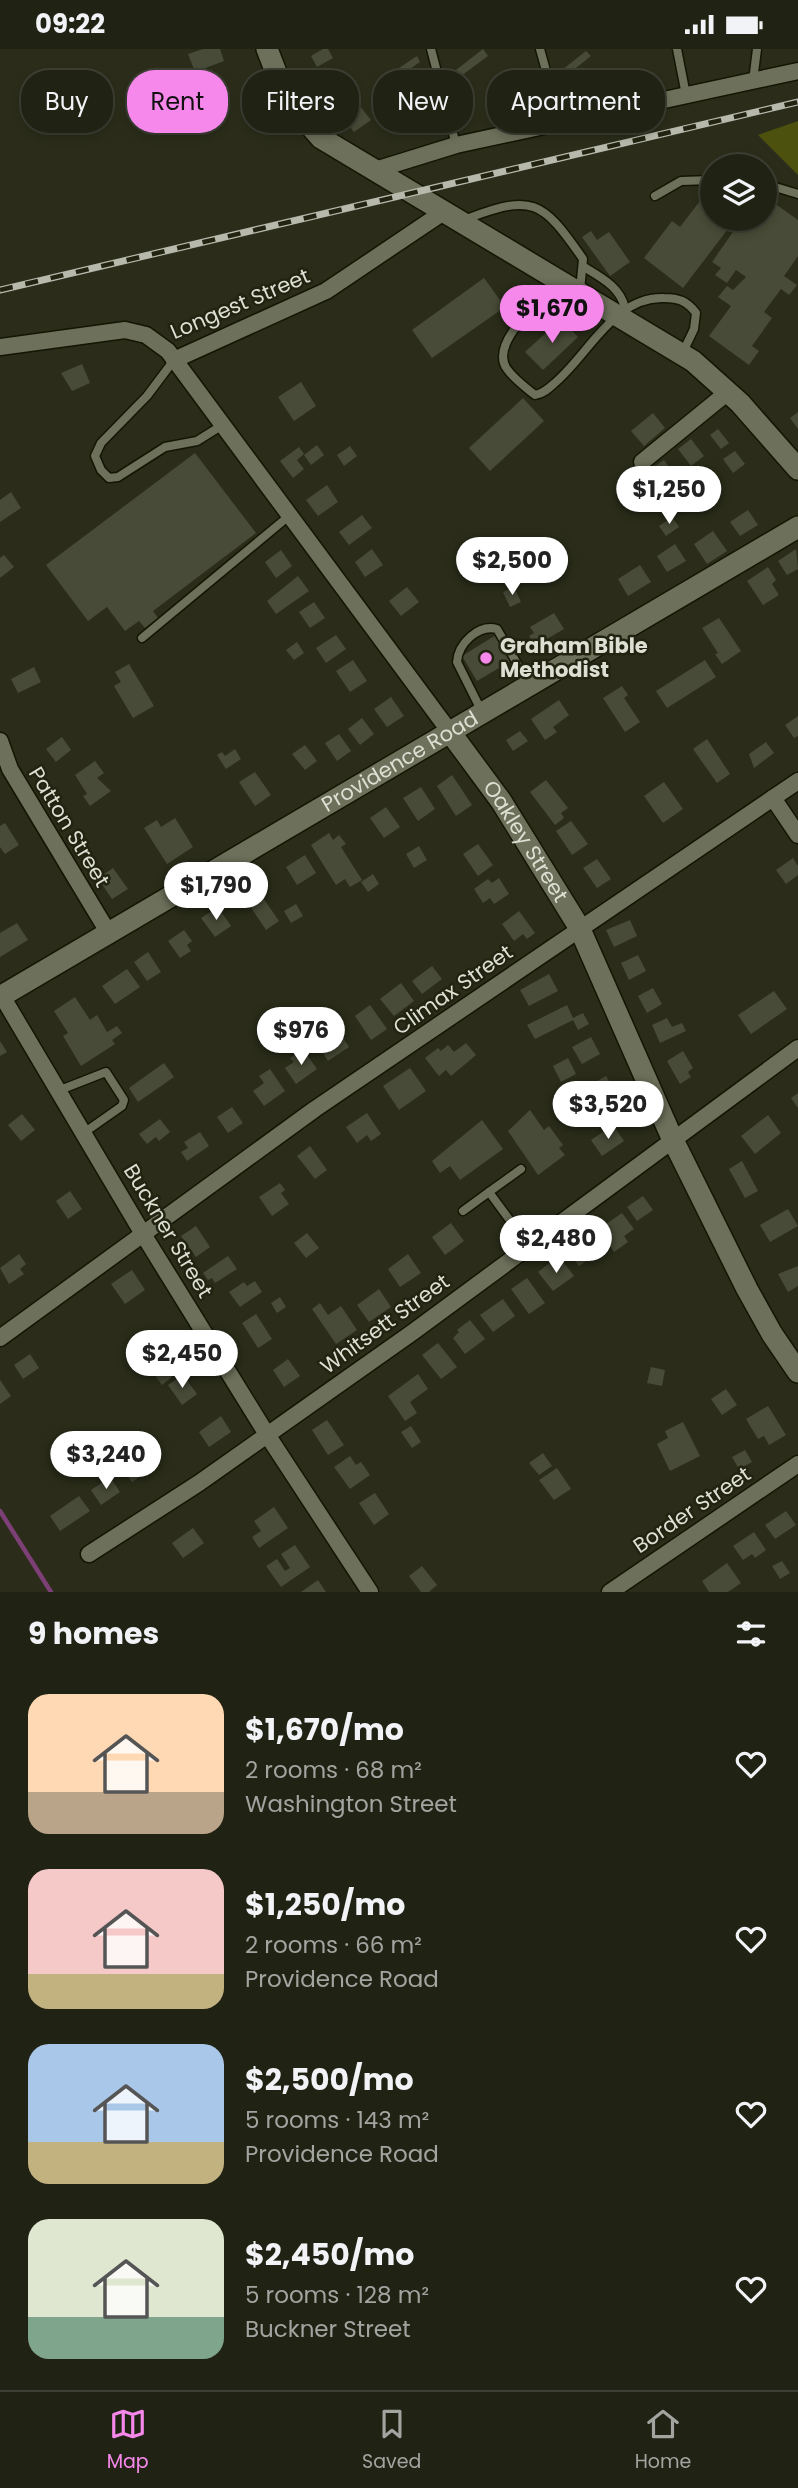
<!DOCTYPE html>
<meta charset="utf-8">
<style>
body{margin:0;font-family:Poppins,sans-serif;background:#282a1d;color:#f1f3f6;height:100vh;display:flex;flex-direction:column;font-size:26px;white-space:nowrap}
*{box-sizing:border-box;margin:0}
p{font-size:23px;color:#a2a4a0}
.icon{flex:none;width:38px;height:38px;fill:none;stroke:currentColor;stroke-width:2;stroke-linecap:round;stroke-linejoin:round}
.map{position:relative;height:1543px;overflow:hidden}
.sheet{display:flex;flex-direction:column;background:#202214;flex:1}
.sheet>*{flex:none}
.top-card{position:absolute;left:21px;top:21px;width:756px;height:63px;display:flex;gap:14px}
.buttons{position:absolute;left:700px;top:105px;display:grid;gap:14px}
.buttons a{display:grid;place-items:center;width:77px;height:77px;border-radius:50%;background:#202214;box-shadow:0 4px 10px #0003,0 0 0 2px #3d3f34;font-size:35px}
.price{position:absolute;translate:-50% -60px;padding:0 16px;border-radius:24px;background:#fff;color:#222;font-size:23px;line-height:46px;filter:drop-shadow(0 2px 4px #0008)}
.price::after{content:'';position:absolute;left:50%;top:42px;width:21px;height:16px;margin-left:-10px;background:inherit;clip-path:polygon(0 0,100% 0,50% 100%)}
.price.active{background:#f788eb;color:#111}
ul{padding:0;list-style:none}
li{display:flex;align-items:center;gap:21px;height:175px;padding:0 28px}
li span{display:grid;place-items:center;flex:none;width:196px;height:140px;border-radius:21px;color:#555}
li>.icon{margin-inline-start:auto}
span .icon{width:84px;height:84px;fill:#fffc;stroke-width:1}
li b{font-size:30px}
h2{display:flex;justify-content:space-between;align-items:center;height:84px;padding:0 28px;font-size:30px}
.tag{padding:0 24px;border-radius:28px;background:#202214;box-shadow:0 4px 10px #0003,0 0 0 2px #3d3f34;font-size:24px;line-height:63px}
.tag.active{background:#f788eb;color:#111}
.status{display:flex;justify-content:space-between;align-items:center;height:49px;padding:0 35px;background:#202214;direction:ltr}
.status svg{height:19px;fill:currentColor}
.tab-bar{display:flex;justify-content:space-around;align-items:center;height:98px;border-top:2px solid #3d3f34;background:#202214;font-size:19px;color:#a2a4a0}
.tab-bar a{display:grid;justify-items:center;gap:4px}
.tab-bar .active{color:#f788eb}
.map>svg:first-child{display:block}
</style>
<div class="status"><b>09:22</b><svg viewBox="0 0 49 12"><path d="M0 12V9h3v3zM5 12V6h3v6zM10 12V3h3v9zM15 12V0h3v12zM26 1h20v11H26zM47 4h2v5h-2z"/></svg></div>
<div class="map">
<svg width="798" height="1543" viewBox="0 0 798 1543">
<rect width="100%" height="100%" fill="#2b2d1a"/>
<path fill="#4c510e" d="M798,72V126L758,86Z"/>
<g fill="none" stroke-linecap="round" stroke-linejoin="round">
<path stroke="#7c3f76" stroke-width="4.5" d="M0,1462L51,1543"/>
</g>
<g fill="#484b37">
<path d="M203,0H220L224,12L195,23L188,5Z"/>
<path d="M323,0H328L333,9L317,18L311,7Z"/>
<path d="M483,0L488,7L461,27L456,21Z"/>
<path d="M586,2L591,7L566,27L562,21Z"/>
<path d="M417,7L420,13L400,27L396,21Z"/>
<path d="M162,19L167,34L149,41L144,26Z"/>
<path d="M532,25L538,31L520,50L514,44Z"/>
<path d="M589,26L594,33L569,49L565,43Z"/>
<path d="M338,30L348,45L336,54L325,39Z"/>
<path d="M420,33L428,44L415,54L411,49L403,55L398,49Z"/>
<path d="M429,53L434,59L417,72L412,67Z"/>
<path d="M359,56L371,71L354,83L343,69Z"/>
<path d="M431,71L435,80L425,83L422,74Z"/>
<path d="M703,148L712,155V170L734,172L683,239L644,209L672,172L680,178Z"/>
<path d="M774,154L798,171V207L784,227L797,236L789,246L781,240L764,263L772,269L752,297L759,302L749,316L709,287L731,257L718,248L727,237L733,241L746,228L736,221L727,234L715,226L721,219L712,213L742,170H755L760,173Z"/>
<path d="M591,182L597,191L609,183L630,213L610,227L582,188Z"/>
<path d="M484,229L505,258L432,309L412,281Z"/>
<path d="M561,270L578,288L543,321L525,303Z"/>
<path d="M82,315L90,334L72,342L61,324Z"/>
<path d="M301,333L316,357L294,372L278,348Z"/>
<path d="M523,349L544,372L490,422L469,399Z"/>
<path d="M798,363V380L790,369Z"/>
<path d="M653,364L665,379L644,397L631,382Z"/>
<path d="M718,380L729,394L721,400L710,386Z"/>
<path d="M691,390L704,407L691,417L678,400Z"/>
<path d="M317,396L324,406L311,416L304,406Z"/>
<path d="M350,397L357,407L344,417L337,406Z"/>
<path d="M299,398L304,405L297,411L304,420L293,429L280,412Z"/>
<path d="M735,402L745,415L733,424L723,410Z"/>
<path d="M195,404L256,484L153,562L158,569L145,579L139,572L125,582L107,558L88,572L46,516Z"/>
<path d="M664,411L675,427L662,436L651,420Z"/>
<path d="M634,432L649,451L635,462L617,445Z"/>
<path d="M327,436L338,453L318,467L306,451Z"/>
<path d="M11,443L21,459L0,473V451Z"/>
<path d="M748,461L758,476L740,487L730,473Z"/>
<path d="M362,466L372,479L349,496L339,483Z"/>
<path d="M672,468L679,478L666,487L659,477Z"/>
<path d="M713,482L727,502L707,515L694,495Z"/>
<path d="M675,495L686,512L667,523L657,507Z"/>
<path d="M372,500L383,516L365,528L355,513Z"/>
<path d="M796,500L798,520L787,526L778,512Z"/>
<path d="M281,501L292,517L276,529L265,513Z"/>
<path d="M4,506L14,518L0,529V509Z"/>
<path d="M640,516L651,533L628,547L618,530Z"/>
<path d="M768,518L776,531L772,535L779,546L763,556L747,532Z"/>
<path d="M298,527L309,542L276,565L267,552Z"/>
<path d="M407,538L419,553L401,567L389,552Z"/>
<path d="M514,538L521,553L510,558L503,543Z"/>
<path d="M314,553L325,569L310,579L299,563Z"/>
<path d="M554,564L564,580L535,597L529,587L534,584L530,578Z"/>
<path d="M719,569L741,602L722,615L715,605L718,604L702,579Z"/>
<path d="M336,586L346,600L326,614L316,599Z"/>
<path d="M496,586L511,612L477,632L462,607Z"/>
<path d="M297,593L304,604L294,611L286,601Z"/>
<path d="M353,611L367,632L350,643L336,622Z"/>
<path d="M705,611L716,628L667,659L656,642Z"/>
<path d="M129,615L154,657L133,669L114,637L121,633L115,623Z"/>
<path d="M34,618L41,633L18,644L11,630Z"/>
<path d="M622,637L628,646L624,649L640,673L625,683L603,649Z"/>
<path d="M391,648L404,667L387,678L374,660Z"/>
<path d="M559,651L569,666L553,678L557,683L545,691L531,670Z"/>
<path d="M798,667V687L794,689L785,676Z"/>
<path d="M362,669L374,685L360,696L348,680Z"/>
<path d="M520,682L528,692L513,702L506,691Z"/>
<path d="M339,685L351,702L337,712L325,694Z"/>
<path d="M62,688L71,701L56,713L46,700Z"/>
<path d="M707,690L730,725L717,734L693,700Z"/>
<path d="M766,693L774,704L754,719L749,705Z"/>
<path d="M305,696L317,712L305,721L292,705Z"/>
<path d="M235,700L241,710L226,720L217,706L222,703L225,707Z"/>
<path d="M95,712L104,724L97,729L111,742L90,757L83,747L87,745L75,726Z"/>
<path d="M255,723L271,746L255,757L239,733Z"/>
<path d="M452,726L472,756L456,767L437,737Z"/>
<path d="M546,731L568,759L561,764L564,769L555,776L530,743Z"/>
<path d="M664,733L683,760L663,774L644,747Z"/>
<path d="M421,738L435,760L418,772L403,749Z"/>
<path d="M386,758L400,778L384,789L370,769Z"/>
<path d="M175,769L193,798L167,815L144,779L157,771L161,778Z"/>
<path d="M571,772L588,795L572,806L556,782Z"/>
<path d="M5,774L19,796L5,805L0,798V777Z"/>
<path d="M329,784L333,791L339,786L346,795L341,798L362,831L350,838L345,830L336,836L311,796Z"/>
<path d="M478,795L493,816L478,827L463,805Z"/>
<path d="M419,797L427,811L414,819L406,805Z"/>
<path d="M305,806L316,824L297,836L286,818Z"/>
<path d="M793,809L798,817V826L786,835L776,821Z"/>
<path d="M597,810L611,830L597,839L583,819Z"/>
<path d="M113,819L128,840L112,850L98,829Z"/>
<path d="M373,825L379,835L368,843L361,833Z"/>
<path d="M499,829L509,845L494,855L490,849L483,854L474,840L488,830L492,834Z"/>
<path d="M260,833L266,843L261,846L279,872L266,881L242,845Z"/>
<path d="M296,855L303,867L291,874L284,862Z"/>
<path d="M218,858L231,877L215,888L201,869Z"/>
<path d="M519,862L535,884L527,890L523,885L514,892L502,875Z"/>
<path d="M630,871L637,887L614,898L606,881Z"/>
<path d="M17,874L28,891L0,908V884Z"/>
<path d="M184,881L192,892L187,896L191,902L180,909L168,892Z"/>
<path d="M148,903L161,923L147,932L134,913Z"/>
<path d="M638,906L646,922L629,931L621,914Z"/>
<path d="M432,917L442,930L422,945L412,932Z"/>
<path d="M127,920L140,938L115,955L102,937Z"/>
<path d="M549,925L558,942L529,957L520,941Z"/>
<path d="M401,934L414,952L394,967L380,950Z"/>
<path d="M653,939L662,955L647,964L638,947Z"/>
<path d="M774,942L787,960L751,985L738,966Z"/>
<path d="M75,948L90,971L97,966L107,983L117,977L122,984L112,991L115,995L81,1017L63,987L68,984L54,962Z"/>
<path d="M370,956L387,980L371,991L355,967Z"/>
<path d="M567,956L573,969L583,964L589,975L578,981L573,971L535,990L527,976Z"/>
<path d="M667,969L672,978L682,974L686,982L660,994L652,976Z"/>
<path d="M338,981L349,998L328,1012L317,995Z"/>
<path d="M591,988L600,1005L582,1015L572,998Z"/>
<path d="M0,992L7,1003L0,1007Z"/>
<path d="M466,994L476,1006L451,1027L446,1021L439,1027L425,1009L438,999L441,1002L448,996L454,1003Z"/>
<path d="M303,1000L317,1020L296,1035L285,1019L294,1013L290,1009Z"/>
<path d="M683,1002L693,1019L688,1023L691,1028L680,1035L667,1012Z"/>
<path d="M568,1009L576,1025L561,1033L553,1017Z"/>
<path d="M164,1014L174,1028L138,1053L129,1039Z"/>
<path d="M410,1019L426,1042L399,1061L383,1037Z"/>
<path d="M270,1020L285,1042L264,1057L253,1042L264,1034L259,1027Z"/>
<path d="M606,1027L618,1047L601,1056L590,1036Z"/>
<path d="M798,1044V1059L791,1049Z"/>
<path d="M232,1058L243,1074L228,1084L217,1068Z"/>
<path d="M530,1061L544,1081L549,1077L563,1096L559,1099L565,1106L538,1126L508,1082Z"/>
<path d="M367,1064L381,1085L371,1092L367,1086L357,1094L346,1078Z"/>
<path d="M22,1065L35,1081L21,1092L8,1076Z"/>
<path d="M768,1066L781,1084L755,1105L741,1087Z"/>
<path d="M160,1070L170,1083L159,1092L156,1088L147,1095L139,1085Z"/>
<path d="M482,1071L503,1100L460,1131L450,1117L440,1124L432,1112Z"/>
<path d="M613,1076L624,1092L602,1107L591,1091Z"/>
<path d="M200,1083L209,1097L187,1112L181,1103L188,1099L184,1093Z"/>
<path d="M310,1097L327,1121L315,1130L297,1107Z"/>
<path d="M742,1112L758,1142L745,1149L729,1120Z"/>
<path d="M280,1134L285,1141L281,1144L289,1155L272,1167L259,1148Z"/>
<path d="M70,1142L82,1160L68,1170L56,1152Z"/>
<path d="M643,1147L653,1161L637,1172L627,1158Z"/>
<path d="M788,1160L798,1177L770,1193L760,1176Z"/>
<path d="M622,1164L634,1180L624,1187L628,1193L614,1203L599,1180Z"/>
<path d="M451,1174L464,1192L445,1206L432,1188Z"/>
<path d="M196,1177L210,1198L196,1208L181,1187Z"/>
<path d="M307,1184L319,1199L306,1209L294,1194Z"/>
<path d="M591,1184L603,1200L579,1217L567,1202Z"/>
<path d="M19,1205L26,1215L20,1220L24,1225L9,1235L0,1219Z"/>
<path d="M408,1205L421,1224L400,1238L388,1220Z"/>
<path d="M228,1207L237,1220L215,1234L212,1229L208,1231L203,1224Z"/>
<path d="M561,1210L574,1227L553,1242L538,1223L551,1213L554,1216Z"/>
<path d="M798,1217V1237L788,1243L778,1225Z"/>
<path d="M132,1221L145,1241L125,1255L111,1235Z"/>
<path d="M527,1229L545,1254L529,1265L511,1240Z"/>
<path d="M255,1232L262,1243L240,1258L229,1243L244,1233L247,1237Z"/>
<path d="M379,1240L391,1258L369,1273L357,1256Z"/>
<path d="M280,1248L286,1258L277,1264L271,1254Z"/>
<path d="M503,1250L515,1267L493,1283L480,1266Z"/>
<path d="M320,1254L328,1266L341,1257L357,1281L336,1295L312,1260Z"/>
<path d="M256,1265L272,1290L258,1299L242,1274Z"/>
<path d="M470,1271L485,1290L465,1305L453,1289L459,1283L457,1281Z"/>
<path d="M171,1284L181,1299L160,1314L149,1299Z"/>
<path d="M438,1294L457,1318L441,1330L422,1306Z"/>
<path d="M30,1305L39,1319L23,1330L14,1316Z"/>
<path d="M288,1310L300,1327L284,1338L273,1321Z"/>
<path d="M165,1317L172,1328L162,1336L154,1325Z"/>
<path d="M651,1318L665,1321L662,1337L647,1334Z"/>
<path d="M418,1325L428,1340L410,1353L417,1364L405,1372L388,1347Z"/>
<path d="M183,1326L197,1345L182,1356L168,1336Z"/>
<path d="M0,1331L11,1347L0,1355Z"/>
<path d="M726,1340L737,1356L722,1366L711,1350Z"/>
<path d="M768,1357L786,1386L769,1396L764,1387L758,1390L746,1370Z"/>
<path d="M221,1367L231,1383L209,1398L199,1383Z"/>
<path d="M327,1371L344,1396L328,1406L312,1381Z"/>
<path d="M683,1373L700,1407L670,1422L657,1395L668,1389L665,1382Z"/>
<path d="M411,1377L421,1393L412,1399L401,1383Z"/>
<path d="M745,1401L752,1413L739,1420L732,1408Z"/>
<path d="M132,1402L137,1407L142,1403L153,1418L132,1433L117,1413Z"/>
<path d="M543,1404L552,1417L539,1426L529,1414Z"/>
<path d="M350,1407L356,1416L361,1413L370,1426L350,1440L334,1418Z"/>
<path d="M557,1419L571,1440L554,1451L539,1431Z"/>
<path d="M110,1428L120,1443L101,1456L91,1441Z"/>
<path d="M375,1444L389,1465L374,1476L359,1454Z"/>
<path d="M79,1447L90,1462L60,1482L50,1467Z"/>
<path d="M274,1458L288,1479L259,1499L252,1488L261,1482L254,1472Z"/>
<path d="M786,1462L796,1476L775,1490L765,1476Z"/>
<path d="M193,1479L204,1494L183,1509L172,1494Z"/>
<path d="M754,1483L766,1501L755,1509L752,1505L743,1511L733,1497Z"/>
<path d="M295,1496L310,1518L281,1538L266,1517L277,1510L285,1522L290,1519L281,1505Z"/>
<path d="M782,1512L790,1524L780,1530L772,1517Z"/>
<path d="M727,1514L741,1534L728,1543H709L702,1532Z"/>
<path d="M422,1517L437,1536L429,1543H421L409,1527Z"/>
<path d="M318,1531L326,1543H301Z"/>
</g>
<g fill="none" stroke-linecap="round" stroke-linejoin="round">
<g stroke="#141504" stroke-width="11">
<g id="lane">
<path d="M431,0L456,96"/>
<path d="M540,0L560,72"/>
<path d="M677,0L686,46"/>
<path d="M753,32L757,0"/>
<path d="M765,135L798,145"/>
<path d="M655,147L681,132L712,131"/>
<path d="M464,171C533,144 542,151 583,210L580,242"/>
<path d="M584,218C602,229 620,238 625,259"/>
<path d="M558,233C542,251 488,294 507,320C514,330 525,338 535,346C544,345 550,338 557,332C590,303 615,247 664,249C679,249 687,252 696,264L694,280L683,303"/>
<path d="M174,311L147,347L101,394L95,407L101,421L109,429L118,428L165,398L197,392L221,377"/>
<path d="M142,589L289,467"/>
<path d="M481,661L457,613C458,595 478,575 497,580L529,635"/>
<path d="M60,1041L106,1023L124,1051L122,1057L85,1083"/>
<path d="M521,1120L489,1143L528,1196"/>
<path d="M463,1162L489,1143"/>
</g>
</g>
<g stroke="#141504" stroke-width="19">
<g id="street">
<path d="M372,122L456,96L798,22"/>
<path d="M0,298L125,281L146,286L168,302L450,683"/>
<path d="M174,311L326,242L442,164"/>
<path d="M642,413L728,343"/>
<path d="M0,692L10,720L108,883"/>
<path d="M773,749L798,786"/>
<path d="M2,947L143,1185L266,1384L370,1543"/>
<path d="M0,1289L315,1060L798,732"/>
<path d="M89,1505L199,1434L413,1283L798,999"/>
<path d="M610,1543L798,1415"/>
</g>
</g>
<g stroke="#141504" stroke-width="24">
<g id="secondary">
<path d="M267,0L286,49L321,89L693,312L740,354L798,420"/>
<path id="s1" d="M450,683L501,752L579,878L672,1089L747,1240L772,1285L798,1323"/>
<path id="s2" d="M0,948L798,478"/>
</g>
</g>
<use href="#lane" stroke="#6d705a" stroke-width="8"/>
<use href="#street" stroke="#6d705a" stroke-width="16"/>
<use href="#secondary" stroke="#6d705a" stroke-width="21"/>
<g stroke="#b7b9ac" stroke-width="7">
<path id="rail" d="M0,241L798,53"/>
</g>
<use href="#rail" stroke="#222411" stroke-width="4.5" stroke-dasharray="13" stroke-linecap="butt"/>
</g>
<circle fill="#f788eb" stroke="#222411" stroke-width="2.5" cx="486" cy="609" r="7"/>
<g text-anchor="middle" stroke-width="5" stroke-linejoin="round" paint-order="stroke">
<g font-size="21" fill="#dddfd3" stroke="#222411">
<text transform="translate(240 255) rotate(-23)" y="7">Longest Street</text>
<text dy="7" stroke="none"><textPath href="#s2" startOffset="464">Providence Road</textPath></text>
<text transform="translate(69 778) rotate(59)" y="7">Patton Street</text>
<text dy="7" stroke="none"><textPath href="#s1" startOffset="133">Oakley Street</textPath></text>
<text transform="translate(453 941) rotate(-35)" y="7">Climax Street</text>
<text transform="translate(168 1182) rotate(59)" y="7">Buckner Street</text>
<text transform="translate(385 1275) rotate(-36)" y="7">Whitsett Street</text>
<text transform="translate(692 1461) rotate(-34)" y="7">Border Street</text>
</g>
<g font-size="21" font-weight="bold" fill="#dddfd3" stroke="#222411" text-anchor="start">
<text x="500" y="604">Graham Bible<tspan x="500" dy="24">Methodist</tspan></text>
</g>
</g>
</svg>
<div class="buttons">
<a><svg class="icon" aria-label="layers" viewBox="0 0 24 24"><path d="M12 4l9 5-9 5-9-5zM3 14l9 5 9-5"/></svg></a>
</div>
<b class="price active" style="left:552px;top:296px">$1,670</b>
<b class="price" style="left:669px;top:477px">$1,250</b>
<b class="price" style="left:512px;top:548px">$2,500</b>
<b class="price" style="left:216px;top:873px">$1,790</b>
<b class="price" style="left:301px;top:1018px">$976</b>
<b class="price" style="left:608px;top:1092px">$3,520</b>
<b class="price" style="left:556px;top:1226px">$2,480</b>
<b class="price" style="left:182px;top:1341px">$2,450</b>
<b class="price" style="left:106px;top:1442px">$3,240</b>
<div class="top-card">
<a class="tag">Buy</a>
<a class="tag active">Rent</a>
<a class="tag">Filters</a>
<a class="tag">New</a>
<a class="tag">Apartment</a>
</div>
</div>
<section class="sheet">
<h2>9 homes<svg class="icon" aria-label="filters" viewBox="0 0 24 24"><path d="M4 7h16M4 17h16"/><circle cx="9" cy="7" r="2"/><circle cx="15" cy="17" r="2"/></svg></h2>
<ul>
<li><span style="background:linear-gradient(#ffd9b3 70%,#b9a48a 0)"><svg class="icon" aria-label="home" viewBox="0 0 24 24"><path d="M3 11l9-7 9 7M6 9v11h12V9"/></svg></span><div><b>$1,670/mo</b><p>2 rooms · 68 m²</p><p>Washington Street</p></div><svg class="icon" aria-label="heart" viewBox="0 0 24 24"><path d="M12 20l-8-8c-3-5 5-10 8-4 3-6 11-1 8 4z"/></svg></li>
<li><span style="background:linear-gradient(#f6c9c9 75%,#c2b280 0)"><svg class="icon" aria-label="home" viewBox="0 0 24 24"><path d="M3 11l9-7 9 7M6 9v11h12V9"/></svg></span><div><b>$1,250/mo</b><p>2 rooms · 66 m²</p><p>Providence Road</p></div><svg class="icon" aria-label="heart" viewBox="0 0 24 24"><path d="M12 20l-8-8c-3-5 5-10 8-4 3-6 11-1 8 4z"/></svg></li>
<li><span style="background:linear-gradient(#a9c7e8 70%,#c2b280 0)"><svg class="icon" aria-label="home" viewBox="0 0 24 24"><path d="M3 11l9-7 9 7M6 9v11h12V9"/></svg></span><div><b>$2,500/mo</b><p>5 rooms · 143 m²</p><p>Providence Road</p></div><svg class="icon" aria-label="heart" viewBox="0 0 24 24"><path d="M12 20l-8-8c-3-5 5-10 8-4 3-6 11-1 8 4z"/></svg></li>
<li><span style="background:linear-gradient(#dfe7d0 70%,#7fa58c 0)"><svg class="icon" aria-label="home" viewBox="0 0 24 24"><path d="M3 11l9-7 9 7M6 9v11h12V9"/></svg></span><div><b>$2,450/mo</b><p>5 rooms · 128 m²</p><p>Buckner Street</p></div><svg class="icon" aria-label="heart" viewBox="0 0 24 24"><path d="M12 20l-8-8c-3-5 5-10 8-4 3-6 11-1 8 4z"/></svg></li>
</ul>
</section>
<nav class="tab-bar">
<a class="active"><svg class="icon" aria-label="map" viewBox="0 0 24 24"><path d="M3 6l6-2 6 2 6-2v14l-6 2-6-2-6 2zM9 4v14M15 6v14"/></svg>Map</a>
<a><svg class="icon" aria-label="saved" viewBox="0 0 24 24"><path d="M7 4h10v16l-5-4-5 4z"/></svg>Saved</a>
<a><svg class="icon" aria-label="home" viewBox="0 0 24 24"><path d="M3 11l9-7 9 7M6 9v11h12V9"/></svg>Home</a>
</nav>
